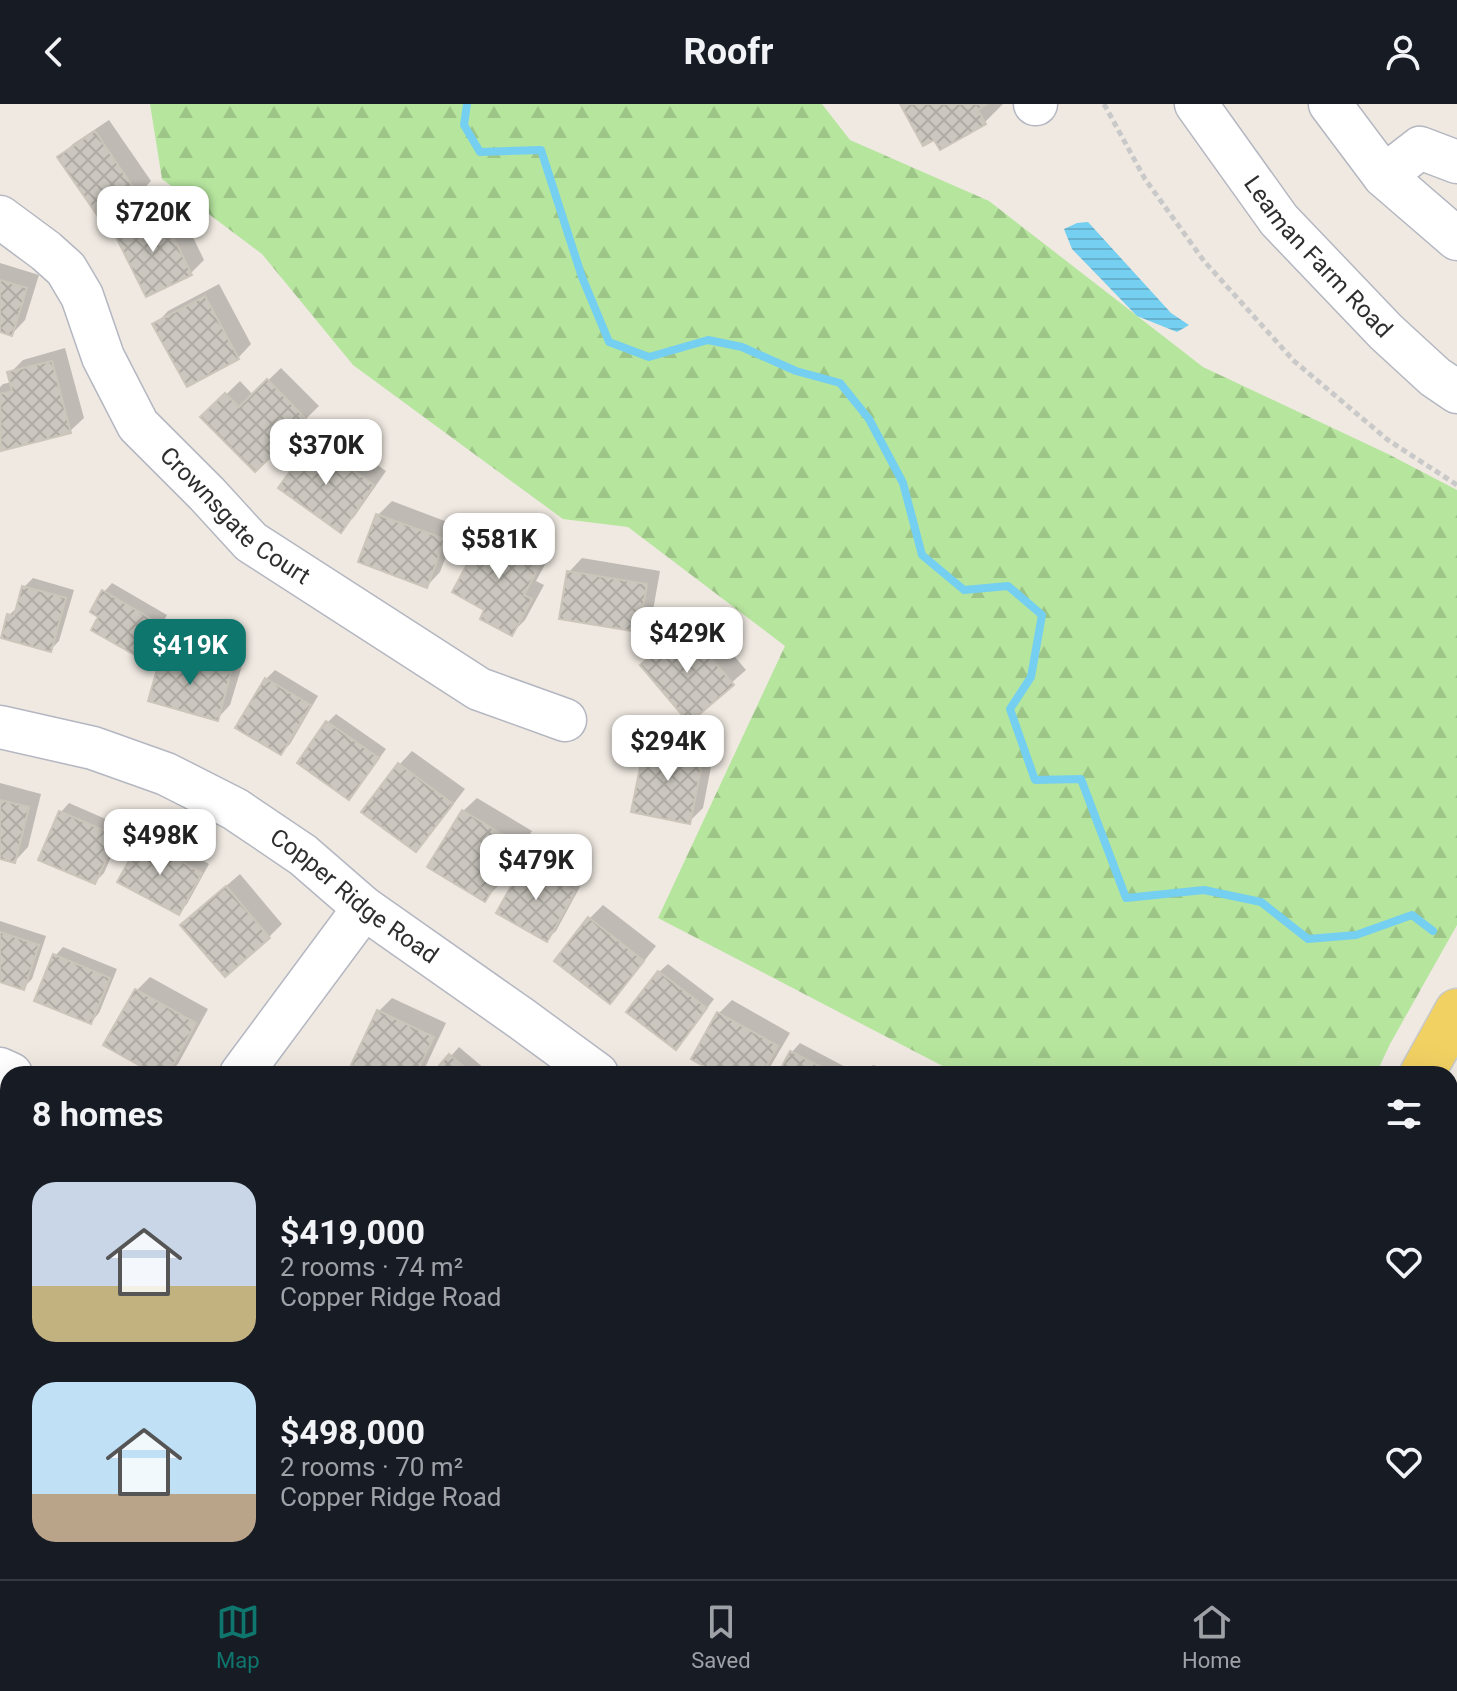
<!DOCTYPE html>
<meta charset="utf-8">
<style>
body{margin:0;font-family:Roboto,sans-serif;background:#242831;color:#f1f3f6;height:100vh;display:flex;flex-direction:column;font-size:30px;white-space:nowrap}
*{box-sizing:border-box;margin:0}
p{font-size:26px;color:#9ea1a6}
.icon{flex:none;width:44px;height:44px;fill:none;stroke:currentColor;stroke-width:2;stroke-linecap:round;stroke-linejoin:round}
.map{position:relative;flex:1;overflow:hidden}
.details{position:absolute;left:0px;top:962px;width:1458px;height:514px;display:flex;flex-direction:column;background:#171b24;border-radius:24px 24px 0 0;box-shadow:0 8px 32px #0002}
.details>*{flex:none}
.price{position:absolute;translate:-50% -68px;padding:0 18px;border-radius:16px;background:#fff;color:#222;font-size:26px;line-height:52px;filter:drop-shadow(0 2px 4px #0008)}
.price::after{content:'';position:absolute;left:50%;top:48px;width:24px;height:18px;margin-left:-12px;background:inherit;clip-path:polygon(0 0,100% 0,50% 100%)}
.price.selected{background:#0f766e;color:#fff}
ul{padding:0;list-style:none}
li{display:flex;align-items:center;gap:24px;height:200px;padding:0 32px}
li span{display:grid;place-items:center;flex:none;width:224px;height:160px;border-radius:24px;color:#555}
li>.icon{margin-inline-start:auto}
span .icon{width:96px;height:96px;fill:#fffc;stroke-width:1}
li b{font-size:34px}
h2{display:flex;justify-content:space-between;align-items:center;height:96px;padding:0 32px;font-size:34px}
header{display:flex;justify-content:space-between;align-items:center;height:104px;padding:0 32px;background:#171b24;font-size:36px;font-weight:700}
.menu{display:flex;justify-content:space-around;align-items:center;height:112px;border-top:2px solid #363941;background:#171b24;font-size:22px;color:#9ea1a6}
.menu a{display:grid;justify-items:center;gap:4px}
.menu .selected{color:#0f766e}
.map>svg:first-child{display:block}
</style>
<header><svg class="icon" aria-label="back" viewBox="0 0 24 24"><path d="M15 5l-7 7 7 7"/></svg>Roofr<svg class="icon" aria-label="person" viewBox="0 0 24 24"><circle cx="12" cy="8" r="4"/><path d="M4 21q1-7 8-7t8 7"/></svg></header>
<div class="map">
<svg width="1457" height="1475" viewBox="0 0 1457 1475">
<defs>
<pattern id="forest-firs" width="22" height="20" patternUnits="userSpaceOnUse" patternTransform="scale(2)"><rect width="22" height="20" fill="#b6e59e"/><path d="M5 1l3.5 6h-7zM16 11l3.5 6h-7z" fill="#9dc588"/></pattern>
<pattern id="water-rules" width="6" height="5" patternUnits="userSpaceOnUse" patternTransform="scale(2)"><rect width="6" height="5" fill="#75cff0"/><path d="M0 2.5h6" fill="none" stroke="#66b2ce"/></pattern>
<pattern id="building-cross-hatch" width="8" height="8" patternUnits="userSpaceOnUse" patternTransform="scale(2)"><rect width="8" height="8" fill="#cbc7bf"/><path d="M0 0l8 8M0 8l8-8" fill="none" stroke="#afaba4"/></pattern>
</defs>
<rect width="100%" height="100%" fill="#efe9e1"/>
<path fill="#f0e6d1" d="M87,1468H243L252,1475H84Z"/>
<g fill="url(#forest-firs)">
<path d="M150,0H822L850,36L989,97L1203,263L1388,350L1457,386V821L1390,940L1376,970H958L658,814L785,542L628,423L563,415L353,261L262,150L162,75Z"/>
<path d="M8,1438V1468H77L74,1475H0V1443Z"/>
<path d="M241,1468H355L364,1475H257Z"/>
</g>
<path fill="url(#water-rules)" d="M1088,118L1171,209L1189,221L1177,228L1137,212L1072,145L1064,125L1077,119Z"/>
<g fill="#0003">
<path d="M902,0H1003L985,18L941,43L935,33Z"/>
<path d="M109,16L151,77L138,91L60,53L73,40Z"/>
<path d="M174,94L204,156L191,169L117,129L130,116Z"/>
<path d="M0,159L39,171L25,216L12,230L0,226Z"/>
<path d="M219,180L251,240L238,254L155,221L168,207Z"/>
<path d="M65,244L84,314L70,327L3,345L0,334V283L3,280L12,278L10,269L23,256Z"/>
<path d="M281,264L319,302L255,365L203,313L240,277L253,291Z"/>
<path d="M326,325L386,367L354,413L341,426L313,338Z"/>
<path d="M392,397L458,422L440,468L427,482L378,411Z"/>
<path d="M501,413L555,442L536,477L544,481L525,516L512,529L487,505V426Z"/>
<path d="M582,454L660,467L652,512L639,526L569,468Z"/>
<path d="M33,474L74,486L59,537L50,546L9,511L19,502L24,483Z"/>
<path d="M112,479L167,511L148,543L139,552L101,512L104,488Z"/>
<path d="M700,511L746,566L689,616L656,548Z"/>
<path d="M177,536L244,555L230,601L217,615L163,549Z"/>
<path d="M275,566L318,592L290,640L281,649L266,575Z"/>
<path d="M336,610L386,645L357,685L349,693L328,618Z"/>
<path d="M660,626L716,637L703,704L689,718L647,640Z"/>
<path d="M412,647L465,685L429,732L416,746L399,661Z"/>
<path d="M0,679L41,690L28,743L15,757L0,753Z"/>
<path d="M477,694L532,727L498,782L485,795L463,707Z"/>
<path d="M69,699L124,723L104,769L95,778L61,708Z"/>
<path d="M151,728L209,760L187,800L178,809L142,737Z"/>
<path d="M534,752L582,779L556,827L547,835L525,760Z"/>
<path d="M240,770L282,820L269,833L196,808Z"/>
<path d="M603,801L656,842L623,884L610,898L557,856L590,814Z"/>
<path d="M0,817L46,832L32,875L24,883L0,876Z"/>
<path d="M63,843L117,865L99,909L91,918L55,852Z"/>
<path d="M668,860L714,895L684,935L659,868Z"/>
<path d="M150,873L208,905L178,960L167,970H159L137,886Z"/>
<path d="M392,894L446,919L422,970H374L379,907Z"/>
<path d="M732,896L790,929L766,970H722L719,909Z"/>
<path d="M800,939L855,968L854,970H780L792,948Z"/>
<path d="M459,943L491,970H435Z"/>
<path d="M873,961L906,970H863Z"/>
<path d="M8,1028V1122L0,1124V1035Z"/>
<path d="M1450,1304L1457,1307V1402L1450,1399Z"/>
<path d="M0,1365L8,1380V1394L0,1400Z"/>
<path d="M467,1468H525L533,1474L462,1475Z"/>
</g>
<g fill="none" stroke-linecap="round" stroke-linejoin="round">
<path stroke="#75cff0" stroke-width="8" d="M467,0L464,21L480,48L541,46L582,173L609,238L649,253L708,236L742,243L796,267L840,279L869,315L903,379L922,451L964,486L1008,482L1042,511L1031,573L1010,605L1035,676L1081,675L1126,794L1204,786L1261,798L1308,835L1356,831L1412,811L1433,827"/>
</g>
<g fill="url(#building-cross-hatch)" stroke="#cbc5ba" stroke-width="2">
<path d="M900,0H987L978,6L986,20L940,46L934,36L923,42Z"/>
<path d="M95,27L139,92L102,118L57,53Z"/>
<path d="M160,106L192,171L146,193L114,129Z"/>
<path d="M0,176L27,184L12,232L0,228Z"/>
<path d="M205,192L239,255L187,283L152,220Z"/>
<path d="M52,257L71,329L1,347L0,290L12,287L7,268Z"/>
<path d="M267,275L308,317L255,368L200,313L225,289L239,303Z"/>
<path d="M312,337L374,381L341,429L278,384Z"/>
<path d="M376,410L445,435L427,484L358,458Z"/>
<path d="M486,425L543,455L524,491L532,495L512,532L480,515L484,506L452,488Z"/>
<path d="M567,467L647,480L639,528L559,515Z"/>
<path d="M22,482L66,494L51,548L1,534L7,510L14,512Z"/>
<path d="M102,486L160,520L140,554L91,526L98,513L90,508Z"/>
<path d="M685,523L734,581L689,619L640,561Z"/>
<path d="M162,548L231,568L218,617L148,597Z"/>
<path d="M265,574L311,601L281,651L235,624Z"/>
<path d="M326,617L379,654L349,696L297,659Z"/>
<path d="M645,639L704,650L690,720L631,708Z"/>
<path d="M398,659L453,700L416,748L361,708Z"/>
<path d="M0,696L29,703L15,759L0,755Z"/>
<path d="M462,706L520,741L485,798L427,763Z"/>
<path d="M59,707L117,732L95,780L38,756Z"/>
<path d="M141,735L202,769L179,811L117,778Z"/>
<path d="M524,759L575,788L547,838L496,809Z"/>
<path d="M226,782L270,834L225,873L180,821Z"/>
<path d="M588,813L644,857L610,900L554,857Z"/>
<path d="M0,828L39,841L24,886L0,878Z"/>
<path d="M53,850L110,874L91,920L34,897Z"/>
<path d="M658,867L707,904L676,946L626,908Z"/>
<path d="M135,885L196,919L168,970H155L103,941Z"/>
<path d="M377,906L434,933L416,970H369L351,961Z"/>
<path d="M717,908L778,942L762,970H718L691,955Z"/>
<path d="M790,947L835,970H778Z"/>
<path d="M449,950L473,970H432Z"/>
<path d="M0,1045L8,1050V1123L4,1129L0,1126Z"/>
<path d="M1450,1323L1457,1326V1405L1450,1401Z"/>
<path d="M465,1468H505L515,1475H460Z"/>
</g>
<g fill="none" stroke-linecap="round" stroke-linejoin="round">
<g stroke="#b4b7c1" stroke-width="45">
<g id="minor">
<path d="M1035,0H1036"/>
<path id="s1" d="M1196,0L1279,116L1386,228L1435,273L1457,288"/>
<path d="M1330,0L1384,72L1457,135"/>
<path d="M1384,72L1420,44L1457,58"/>
<path id="s2" d="M0,113L46,147L66,165L82,192L103,253L138,321L207,390L251,438L479,585L565,616"/>
<path id="s3" d="M0,623L93,644L166,670L235,705L303,751L364,804L522,915L597,970"/>
<path d="M0,965L11,970"/>
<path d="M241,970L364,804"/>
<path d="M0,1228L8,1222"/>
<path d="M883,1468L914,1475"/>
<path d="M1421,1468L1425,1475"/>
<path d="M1363,1475L1368,1468"/>
</g>
</g>
<g stroke="#c9c9c9" stroke-width="47">
<g id="major">
<path d="M1422,970L1457,907"/>
<path d="M1450,1095L1457,1081"/>
<path d="M1187,1475L1189,1468"/>
<path d="M1274,1475L1276,1468"/>
</g>
</g>
<g stroke="#c9c9c9" stroke-width="5" stroke-dasharray="6 4" stroke-linecap="butt">
<path d="M1104,0L1145,75L1204,157L1294,257L1388,336L1457,381"/>
<path d="M1450,1207L1457,1210"/>
<path d="M150,1468L173,1475"/>
<path d="M101,1475L103,1468"/>
</g>
<use href="#minor" stroke="#fff" stroke-width="42"/>
<use href="#major" stroke="#f2d163" stroke-width="44"/>
</g>
<g text-anchor="middle" stroke-width="6" stroke-linejoin="round" paint-order="stroke">
<g font-size="24" fill="#2e2e2e" stroke="#fff">
<text dy="8" stroke="none"><textPath href="#s1" startOffset="196">Leaman Farm Road</textPath></text>
<text dy="8" stroke="none"><textPath href="#s2" startOffset="390">Crownsgate Court</textPath></text>
<text dy="8" stroke="none"><textPath href="#s3" startOffset="398">Copper Ridge Road</textPath></text>
</g>
</g>
</svg>
<b class="price" style="left:153px;top:150px">$720K</b>
<b class="price" style="left:326px;top:383px">$370K</b>
<b class="price" style="left:499px;top:477px">$581K</b>
<b class="price" style="left:687px;top:571px">$429K</b>
<b class="price selected" style="left:190px;top:583px">$419K</b>
<b class="price" style="left:668px;top:679px">$294K</b>
<b class="price" style="left:160px;top:773px">$498K</b>
<b class="price" style="left:536px;top:798px">$479K</b>
<section class="details">
<h2>8 homes<svg class="icon" aria-label="filters" viewBox="0 0 24 24"><path d="M4 7h16M4 17h16"/><circle cx="9" cy="7" r="2"/><circle cx="15" cy="17" r="2"/></svg></h2>
<ul>
<li><span style="background:linear-gradient(#c9d6e8 65%,#c2b280 0)"><svg class="icon" aria-label="home" viewBox="0 0 24 24"><path d="M3 11l9-7 9 7M6 9v11h12V9"/></svg></span><div><b>$419,000</b><p>2 rooms · 74 m²</p><p>Copper Ridge Road</p></div><svg class="icon" aria-label="heart" viewBox="0 0 24 24"><path d="M12 20l-8-8c-3-5 5-10 8-4 3-6 11-1 8 4z"/></svg></li>
<li><span style="background:linear-gradient(#bfe0f5 70%,#b9a48a 0)"><svg class="icon" aria-label="home" viewBox="0 0 24 24"><path d="M3 11l9-7 9 7M6 9v11h12V9"/></svg></span><div><b>$498,000</b><p>2 rooms · 70 m²</p><p>Copper Ridge Road</p></div><svg class="icon" aria-label="heart" viewBox="0 0 24 24"><path d="M12 20l-8-8c-3-5 5-10 8-4 3-6 11-1 8 4z"/></svg></li>
</ul>
</section>
</div>
<nav class="menu">
<a class="selected"><svg class="icon" aria-label="map" viewBox="0 0 24 24"><path d="M3 6l6-2 6 2 6-2v14l-6 2-6-2-6 2zM9 4v14M15 6v14"/></svg>Map</a>
<a><svg class="icon" aria-label="saved" viewBox="0 0 24 24"><path d="M7 4h10v16l-5-4-5 4z"/></svg>Saved</a>
<a><svg class="icon" aria-label="home" viewBox="0 0 24 24"><path d="M3 11l9-7 9 7M6 9v11h12V9"/></svg>Home</a>
</nav>
